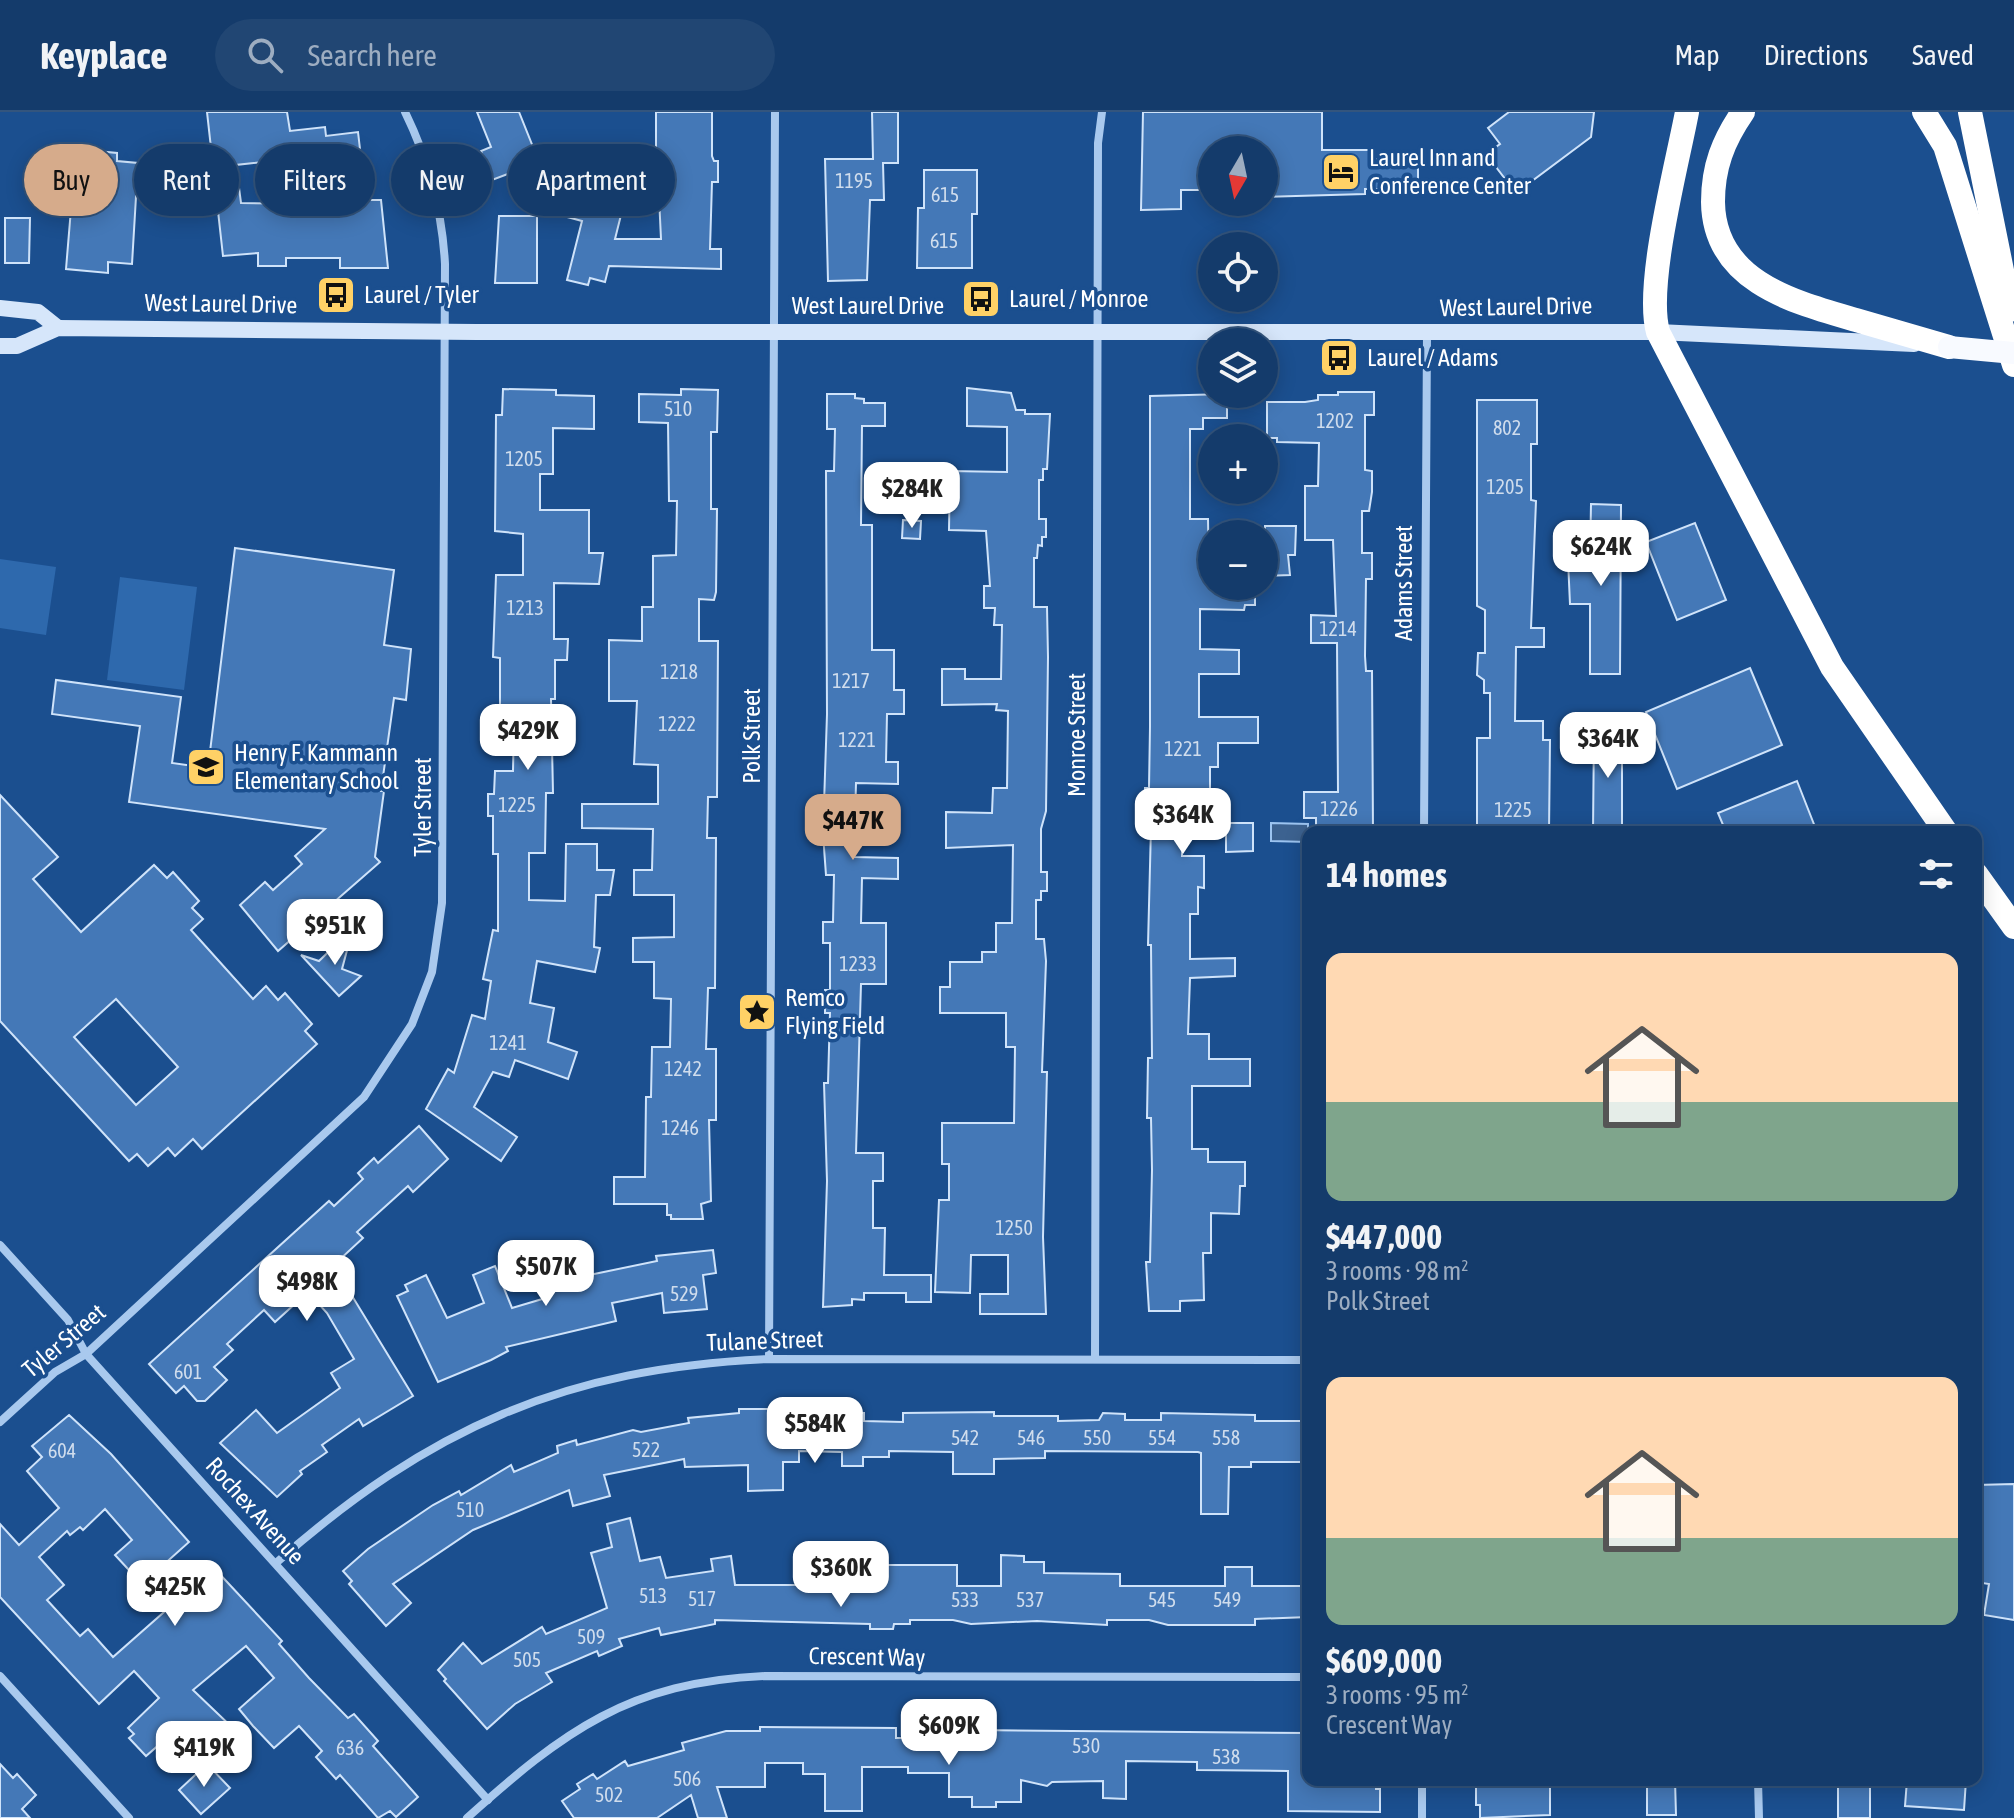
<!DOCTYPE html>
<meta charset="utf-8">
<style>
body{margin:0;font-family:"Asap Condensed",sans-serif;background:#214673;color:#f1f3f6;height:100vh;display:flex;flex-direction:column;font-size:30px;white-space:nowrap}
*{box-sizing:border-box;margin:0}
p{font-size:26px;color:#9dadc1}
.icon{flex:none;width:44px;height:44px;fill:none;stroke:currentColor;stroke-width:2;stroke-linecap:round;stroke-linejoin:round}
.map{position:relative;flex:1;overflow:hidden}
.sheet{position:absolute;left:1302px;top:714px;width:680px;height:960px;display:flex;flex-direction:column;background:#143b6b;border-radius:16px;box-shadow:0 4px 20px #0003,0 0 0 2px #33557e}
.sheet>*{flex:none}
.top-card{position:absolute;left:24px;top:32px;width:760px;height:72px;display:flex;gap:16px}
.needle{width:52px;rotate:189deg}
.controls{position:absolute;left:1198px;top:24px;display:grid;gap:16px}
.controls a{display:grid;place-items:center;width:80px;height:80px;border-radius:50%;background:#143b6b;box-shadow:0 4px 20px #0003,0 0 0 2px #33557e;font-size:40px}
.price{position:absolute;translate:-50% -68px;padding:0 18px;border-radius:16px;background:#fff;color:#222;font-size:26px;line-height:52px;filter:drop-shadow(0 2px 4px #0008)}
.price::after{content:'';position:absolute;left:50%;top:48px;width:24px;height:18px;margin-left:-12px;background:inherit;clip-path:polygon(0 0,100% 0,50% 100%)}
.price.active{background:#d6ab8b;color:#111}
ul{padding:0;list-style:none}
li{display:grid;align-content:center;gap:16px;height:424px;padding:0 24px}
li span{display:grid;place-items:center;height:248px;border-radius:16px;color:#555}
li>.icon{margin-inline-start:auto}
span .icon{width:144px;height:144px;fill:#fffc;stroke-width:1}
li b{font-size:34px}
h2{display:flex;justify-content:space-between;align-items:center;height:96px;padding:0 24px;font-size:34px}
.pill{padding:0 28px;border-radius:36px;background:#143b6b;box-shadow:0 4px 20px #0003,0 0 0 2px #33557e;font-size:28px;line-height:72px}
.pill.active{background:#d6ab8b;color:#111}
header{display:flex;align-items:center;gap:48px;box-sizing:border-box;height:112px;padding:0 40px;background:#143b6b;border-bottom:2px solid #33557e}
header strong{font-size:38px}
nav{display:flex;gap:44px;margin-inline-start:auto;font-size:28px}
.search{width:560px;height:72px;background:#214673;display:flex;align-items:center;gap:20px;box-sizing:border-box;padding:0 28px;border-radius:44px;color:#9dadc1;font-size:30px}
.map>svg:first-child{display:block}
</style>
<header>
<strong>Keyplace</strong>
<div class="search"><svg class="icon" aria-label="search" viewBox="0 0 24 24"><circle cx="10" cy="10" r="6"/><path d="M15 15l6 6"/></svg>Search here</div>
<nav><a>Map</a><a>Directions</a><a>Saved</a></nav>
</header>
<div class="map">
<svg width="2014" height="1706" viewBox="0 0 2014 1706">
<rect width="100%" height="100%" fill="#1b4f8f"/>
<g fill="#2e69ad">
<path d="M0,447L56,455L46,523L0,516Z"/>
<path d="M120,465L197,475L184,578L107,568Z"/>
</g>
<path fill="#3c6290" stroke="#9cc4f0" stroke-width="2" d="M1271,711L1308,712V730L1271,729Z"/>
<g fill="#4478b7" stroke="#cfe3fa" stroke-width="2" fill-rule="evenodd">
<path d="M207,0H287L290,19L325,15L326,24L358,20L366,88H381L388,156H340V146H286V154H258V141L223,144ZM301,46L307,92L241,91L236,53Z"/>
<path d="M477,0H519L539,50L492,68L481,39L491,35Z"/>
<path d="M656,0H712V44L714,49H718V70H712L710,137H721V157L609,154L605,170L590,166L588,173L567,168L582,109L556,102L563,71L595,79L602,74L610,75L623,95L615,127H661L659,85H644L643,44H656Z"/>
<path d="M872,0H898V51H883L884,88H870L867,168L828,169L825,47H873Z"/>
<path d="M1143,0H1322V38H1371V47H1418V77H1365V82L1264,85V38H1212V78H1181V97L1141,98Z"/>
<path d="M1509,0H1594L1591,25L1516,81L1486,42L1500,32L1488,16Z"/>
<path d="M76,37L117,41V49L138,51L132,152L108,150V161L66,157Z"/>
<path d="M924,58H977V102H972V156H917L918,96H924Z"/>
<path d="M499,104H537V171H495Z"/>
<path d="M5,106H30L29,151H5Z"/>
<path d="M967,276L1011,281L1016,298H1025V302H1050L1047,357H1043V368H1039V407H1046V425H1042V434L1038,433L1037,446H1034V495H1047L1048,545L1046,699L1041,717V760H1047V779H1041V788H1036V827H1044L1046,849L1042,960H1047L1043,1125L1046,1202H980V1182H1008V1143H971L970,1181L935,1180L939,1088H949V1052H942V1011H1014L1015,935H1006V901H940V875H950V850H982V840H996V811H1012L1013,733L946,736V700L992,701L993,676H1007L1008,599L996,598L997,592L942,593V557H965V567H1001L1002,513H994L995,496H984V474H990L986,419L949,418L950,359L1007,360V315L967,314Z"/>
<path d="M503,277L556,278V283L594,284V317L553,316V362H540V398H589V441H603L599,472L554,471V527H568L567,548H555V587H551L553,681H546L545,741H529V788L565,789L566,732H597V758H614L610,783H596L594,835L600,836L595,860L537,849L530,891L554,896L548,930L577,940L568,967L515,948L509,965L493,960L474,995L517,1025L501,1049L426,997L448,957L454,961L472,903L485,907L491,869L483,867L493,818L498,819V742H493V704H488V682H494L495,659H513L514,611H500V546L493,545L496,463H523V422L495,419L496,303H502Z"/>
<path d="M681,277L718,278L717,320H711V397H717L716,480L714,488L699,487V529H718L717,685H708L707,726H716L715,876H708L706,937H716V1008H709L711,1089L701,1092L703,1107H671V1103H667V1092H614V1065H645L646,985H651L652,935H670L671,887L654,886V850H633V826L674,825V783H634V758H652L653,717L582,716V692H658V653L634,652L637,589H609V528L642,529V495H653V444L676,443L677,389H669L668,311L639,310V282L681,283Z"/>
<path d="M1338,280H1374V303H1365V358L1372,359V380L1369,399H1362V441H1372V467H1366L1365,544L1366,559H1372L1373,720H1316V706H1304V680H1338L1337,531H1311V503L1336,504L1333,428H1305V374H1318L1319,331L1277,330V326H1267V290H1305L1318,288V283H1338Z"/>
<path d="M827,282H855V286L864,287V291H885V314H862L861,413H872V538H894V578H904V602H887L886,650H898V672L856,671L854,745L898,746V767L862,766L861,811H886V872H861L856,1041H883V1069H873V1116H885L884,1163H931V1190H906V1181H864V1188L852,1187V1193L823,1195L827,1069L824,971H828L830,901H825V878H830V831H823V810H833L834,763H826L823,722L827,602L826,359H834L835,317H827Z"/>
<path d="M1227,282V306H1203V317H1190V407H1208L1209,474H1255V493H1245L1244,498L1200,497V537L1239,538V562H1199V605H1258V631H1218V655H1210V705H1182V744H1204V776L1198,775V802H1190V847L1235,846V864L1190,866L1188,922H1209V947H1250V974H1192V1037H1208V1050H1245V1074H1240L1239,1102L1211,1101V1141H1203L1204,1188L1180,1189V1199H1149L1146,1150H1150L1152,1058L1151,1006H1147L1148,946H1152L1151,833H1148L1151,715L1150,700H1144L1145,676H1149L1150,615V284Z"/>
<path d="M1477,288H1537V332H1531V388L1536,389L1531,516H1544V535H1516L1515,609H1543V628H1550L1549,720H1477V626H1490V581H1484V568L1477,563L1478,541H1485V498L1477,494Z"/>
<path d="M1591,392L1621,393L1620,562H1590V492H1570L1568,448H1590Z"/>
<path d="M903,408L921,409L920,427L902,426Z"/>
<path d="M1695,411L1726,488L1677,508L1646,430Z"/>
<path d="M1265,414H1296L1295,443H1288L1290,463L1264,464Z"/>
<path d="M235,436L394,458L384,533L411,537L406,588L394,586L381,679H384L375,745L380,750L278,839L240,793L265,770L273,778L302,752L295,744L325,717L129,690L140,614L52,602L56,568L181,585L172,651L208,656Z"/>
<path d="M1750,556L1782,633L1677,677L1646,600Z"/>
<path d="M1594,616H1622V720H1593Z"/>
<path d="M1797,669L1817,720H1726L1718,701Z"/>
<path d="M0,683L58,745L33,767L81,820L154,753L167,766L173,760L199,789L192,796L203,807L191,818L253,887L266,874L278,888L285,881L312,912L305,919L317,932L202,1037L193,1027L175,1044L168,1036L148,1054L137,1042L129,1049L0,909ZM116,887L178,955L136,993L74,925Z"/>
<path d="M1226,711H1253V739L1226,740Z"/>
<path d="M353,816L342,857L361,864L339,884L301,843L319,849Z"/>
<path d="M419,1014L448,1047L413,1080L408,1074L357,1120L363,1126L337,1150L353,1168L346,1174L413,1284L363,1314L359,1307L322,1333L327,1340L300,1359L302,1362L277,1385L220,1331L256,1298L277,1321L340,1276L331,1261L354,1247L327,1201L308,1180L275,1210L264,1198L227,1232L233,1238L214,1255L227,1268L205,1289H197L184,1274L176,1281L149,1252L329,1089L334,1094L363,1067L358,1061L374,1046L378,1051Z"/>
<path d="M713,1138L716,1161L703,1163L707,1197L664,1201L662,1181L612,1191L616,1209L506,1235L508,1239L491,1248L438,1270L397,1184L408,1179L405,1173L426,1163L447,1206L484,1191L473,1163L495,1154L512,1196L549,1185L542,1161L561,1155L565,1168L657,1149L656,1144Z"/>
<path d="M739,1297H787V1313H823V1302L841,1300L864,1301V1309L903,1310V1301L994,1300V1304H1058V1309L1099,1308L1103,1301L1125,1302V1308H1161V1301L1255,1303V1309H1308V1350H1251V1355H1229L1228,1402H1201V1341L1198,1340L1045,1339V1346L994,1347V1362H953V1340L889,1339V1345H863V1354H842V1340L799,1339V1350H783V1378L748,1379V1353L685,1355L684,1347L604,1363L610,1384L573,1394L569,1378L473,1418L393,1472L411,1491L386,1514L349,1472L352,1469L343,1459L368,1437L433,1393L459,1379L461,1383L511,1353L514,1360L558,1341L557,1334L576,1328L577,1333L633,1318L641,1320L689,1311L688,1306L739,1301Z"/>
<path d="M69,1303L111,1342L189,1430L142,1472L115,1443L132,1428L105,1397L83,1418L80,1415L70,1423L67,1419L39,1445L64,1473L47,1488L80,1524L88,1517L113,1545L214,1456L282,1529L279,1532L309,1566L348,1606L354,1602L378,1629L373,1634L418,1685L396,1705L390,1699L378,1706L340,1663L336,1667L316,1645L322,1639L299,1614L274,1636L253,1614L239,1597L274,1566L246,1534L193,1578L237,1620L212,1643L183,1612L146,1644L129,1626L134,1622L128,1616L159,1586L134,1559L99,1592L0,1485V1412L19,1433L59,1396L27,1359L42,1345L32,1334Z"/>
<path d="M2014,1372V1508L1984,1503L1989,1472L1976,1470V1373Z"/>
<path d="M630,1406L640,1449L660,1445L666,1466L713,1459L711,1447L731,1444L735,1473H802V1448L845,1449V1453H957V1474H1001V1443L1024,1444V1450H1044V1461L1120,1462V1474H1225V1455H1252V1474H1308V1505L1255,1507V1513H1168L1149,1508H1107V1513L1037,1509L971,1512L953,1508H910V1512H894L893,1517H870V1512L715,1508V1512L661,1523L659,1516L619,1527L622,1534L599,1544L597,1539L546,1561L552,1570L515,1592L487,1617L444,1569L446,1567L438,1558L463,1531L482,1552L542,1515L546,1522L607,1496L591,1441L612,1435L607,1412Z"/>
<path d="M760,1615L896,1616V1626H913V1633H951L952,1620L971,1618L1308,1621V1668H1376V1677H1380V1700L1288,1699V1659L1197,1658V1650L1126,1649V1687L1103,1686V1669L1052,1670L1047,1674L1021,1668V1690H996V1695H972V1685H949V1661H908V1655H862V1699H825V1662H803V1651H765V1675H717L727,1706H698L691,1683L657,1706H574L562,1689L580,1677L577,1672L593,1662L597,1667L625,1649L628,1654L684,1638L682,1631L726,1619H760Z"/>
<path d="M0,1652L13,1666L17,1662L36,1683L22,1697L30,1706H0Z"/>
<path d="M207,1652L230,1676L201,1702L179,1678Z"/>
<path d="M1647,1668H1675L1676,1703H1647Z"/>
<rect x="1838" y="1668" width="32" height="38"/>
<path d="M1907,1668H1966L1964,1698L1905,1694Z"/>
<path d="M1476,1669L1550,1670V1703L1480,1706V1693H1476Z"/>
</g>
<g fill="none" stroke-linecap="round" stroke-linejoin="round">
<g stroke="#a9c9ee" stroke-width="8">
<path d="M1424,720L1427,222"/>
<path d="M0,1133L68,1208L86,1242L488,1688"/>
<path d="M769,1247L775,0"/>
<path d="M1095,1247L1098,31L1102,0"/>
<path d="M0,1310L55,1260L86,1242L364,985L412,912L432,860L442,791L445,152C442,97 429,49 405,0"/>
<path d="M276,1451C429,1316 565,1256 769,1247L1308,1248"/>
<path d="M0,1564L129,1706"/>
<path d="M1758,1668L1759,1706"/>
<path d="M467,1706C564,1619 629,1570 765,1564L1308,1565"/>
<path d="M1422,1706V1668"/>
</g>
<g stroke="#d6e6fa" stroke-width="16">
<path d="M0,196L38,200L58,216"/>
<path d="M0,234H17L58,216L476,220H1658L1914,232"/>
</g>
<g stroke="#fff" stroke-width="24">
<path d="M1687,0C1677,53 1645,173 1658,220L1832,555L1946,720"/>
<path d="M1743,0C1723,29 1713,55 1713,90C1714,170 1794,190 1856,208C1887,217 1918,226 1949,235"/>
<path d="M1924,0L1945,34L2014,253"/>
<path d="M1970,0L2010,198"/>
<path d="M1976,762L2014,815"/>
</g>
<path stroke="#f8faff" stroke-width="22" d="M1949,235L2014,241"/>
</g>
<defs>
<g id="hotel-square" transform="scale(2)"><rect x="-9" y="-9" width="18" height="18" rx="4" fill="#ffd166" stroke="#1b4f8f"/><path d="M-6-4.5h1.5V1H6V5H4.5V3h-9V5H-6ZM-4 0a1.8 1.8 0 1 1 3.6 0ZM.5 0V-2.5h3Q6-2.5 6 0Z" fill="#111"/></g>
<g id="bus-square" transform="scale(2)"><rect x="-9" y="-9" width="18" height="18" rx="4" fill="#ffd166" stroke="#1b4f8f"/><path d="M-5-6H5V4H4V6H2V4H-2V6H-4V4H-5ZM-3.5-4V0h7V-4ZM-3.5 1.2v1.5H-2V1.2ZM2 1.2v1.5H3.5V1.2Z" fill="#111"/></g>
<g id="school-square" transform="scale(2)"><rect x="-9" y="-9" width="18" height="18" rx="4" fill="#ffd166" stroke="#1b4f8f"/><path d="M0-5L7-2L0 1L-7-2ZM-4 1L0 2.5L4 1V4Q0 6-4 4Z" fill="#111"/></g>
<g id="sight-square" transform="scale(2)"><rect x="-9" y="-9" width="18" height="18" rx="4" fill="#ffd166" stroke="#1b4f8f"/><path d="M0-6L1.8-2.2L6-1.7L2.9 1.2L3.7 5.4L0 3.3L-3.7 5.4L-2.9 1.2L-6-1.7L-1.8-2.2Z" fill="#111"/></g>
</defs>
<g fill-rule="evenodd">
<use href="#hotel-square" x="1341" y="60"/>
<use href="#bus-square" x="336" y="183"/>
<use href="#bus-square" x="981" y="187"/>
<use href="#bus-square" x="1339" y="246"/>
<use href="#school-square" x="206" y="655"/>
<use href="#sight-square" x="757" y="900"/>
</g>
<g text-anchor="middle" stroke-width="7" stroke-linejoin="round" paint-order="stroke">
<g font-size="20" fill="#d0dded">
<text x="854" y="76">1195</text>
<text x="945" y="90">615</text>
<text x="944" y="136">615</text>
<text x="678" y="304">510</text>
<text x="1335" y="316">1202</text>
<text x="1507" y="323">802</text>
<text x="524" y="354">1205</text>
<text x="1505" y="382">1205</text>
<text x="525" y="503">1213</text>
<text x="1338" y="524">1214</text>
<text x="679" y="567">1218</text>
<text x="851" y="576">1217</text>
<text x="677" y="619">1222</text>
<text x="857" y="635">1221</text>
<text x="1183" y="644">1221</text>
<text x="517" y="700">1225</text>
<text x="1339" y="704">1226</text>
<text x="1513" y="705">1225</text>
<text x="858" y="859">1233</text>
<text x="508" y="938">1241</text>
<text x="683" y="964">1242</text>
<text x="680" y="1023">1246</text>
<text x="1014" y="1123">1250</text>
<text x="684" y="1189">529</text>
<text x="188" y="1267">601</text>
<text x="965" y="1333">542</text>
<text x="1031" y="1333">546</text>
<text x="1097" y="1333">550</text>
<text x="1162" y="1333">554</text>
<text x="1226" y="1333">558</text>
<text x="646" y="1345">522</text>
<text x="62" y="1346">604</text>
<text x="470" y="1405">510</text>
<text x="653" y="1491">513</text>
<text x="702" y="1494">517</text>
<text x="965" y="1495">533</text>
<text x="1030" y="1495">537</text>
<text x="1162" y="1495">545</text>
<text x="1227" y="1495">549</text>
<text x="591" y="1532">509</text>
<text x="527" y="1555">505</text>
<text x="1086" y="1641">530</text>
<text x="350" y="1643">636</text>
<text x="1226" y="1652">538</text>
<text x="687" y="1674">506</text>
<text x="609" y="1690">502</text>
</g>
<g font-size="24" fill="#fff" stroke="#1b4f8f" text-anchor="start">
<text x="1369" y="54">Laurel Inn and<tspan x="1369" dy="28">Conference Center</tspan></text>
<text x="364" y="191">Laurel / Tyler</text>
<text x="1009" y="195">Laurel / Monroe</text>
<text x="1367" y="254">Laurel / Adams</text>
<text x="234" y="649">Henry F. Kammann<tspan x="234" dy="28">Elementary School</tspan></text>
<text x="785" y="894">Remco<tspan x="785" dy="28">Flying Field</tspan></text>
</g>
<g font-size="24" fill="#fff" stroke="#1b4f8f">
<text transform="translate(221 192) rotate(1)" y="8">West Laurel Drive</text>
<text x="868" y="202">West Laurel Drive</text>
<text transform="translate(1516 195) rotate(-1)" y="8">West Laurel Drive</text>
<text transform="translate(1404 471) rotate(-90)" y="8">Adams Street</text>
<text transform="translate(1077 623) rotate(-90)" y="8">Monroe Street</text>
<text transform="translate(752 624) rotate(-90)" y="8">Polk Street</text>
<text transform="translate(423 695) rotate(-90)" y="8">Tyler Street</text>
<text transform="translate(64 1229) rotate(-40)" y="8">Tyler Street</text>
<text transform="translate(765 1229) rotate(-2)" y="8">Tulane Street</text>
<text transform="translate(255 1399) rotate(48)" y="8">Rochex Avenue</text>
<text transform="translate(867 1545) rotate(1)" y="8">Crescent Way</text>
</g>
</g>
</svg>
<div class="controls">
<a><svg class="needle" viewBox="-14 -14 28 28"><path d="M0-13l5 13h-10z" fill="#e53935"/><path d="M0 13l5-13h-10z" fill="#9dadc1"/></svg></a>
<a><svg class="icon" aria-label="locate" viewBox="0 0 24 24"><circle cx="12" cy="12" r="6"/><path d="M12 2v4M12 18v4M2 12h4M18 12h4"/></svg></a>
<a><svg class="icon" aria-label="layers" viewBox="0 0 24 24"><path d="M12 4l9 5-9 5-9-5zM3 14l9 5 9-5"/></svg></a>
<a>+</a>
<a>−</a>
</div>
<b class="price" style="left:912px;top:418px">$284K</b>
<b class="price" style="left:1601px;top:476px">$624K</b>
<b class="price" style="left:528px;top:660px">$429K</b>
<b class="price" style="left:1608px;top:668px">$364K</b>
<b class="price" style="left:1183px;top:744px">$364K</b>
<b class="price active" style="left:853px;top:750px">$447K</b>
<b class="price" style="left:335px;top:855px">$951K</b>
<b class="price" style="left:546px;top:1196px">$507K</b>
<b class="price" style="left:307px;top:1211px">$498K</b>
<b class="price" style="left:815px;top:1353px">$584K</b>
<b class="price" style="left:841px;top:1497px">$360K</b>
<b class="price" style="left:175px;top:1516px">$425K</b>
<b class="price" style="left:949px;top:1655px">$609K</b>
<b class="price" style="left:204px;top:1677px">$419K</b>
<div class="top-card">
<a class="pill active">Buy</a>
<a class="pill">Rent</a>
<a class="pill">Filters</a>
<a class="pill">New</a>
<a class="pill">Apartment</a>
</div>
<section class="sheet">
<h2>14 homes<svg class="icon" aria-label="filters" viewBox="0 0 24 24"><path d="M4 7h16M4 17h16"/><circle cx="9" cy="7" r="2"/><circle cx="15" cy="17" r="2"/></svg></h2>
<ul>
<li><span style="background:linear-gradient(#ffd9b3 60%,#7fa58c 0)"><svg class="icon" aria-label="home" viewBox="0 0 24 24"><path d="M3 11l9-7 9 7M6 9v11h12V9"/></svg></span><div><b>$447,000</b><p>3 rooms · 98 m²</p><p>Polk Street</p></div></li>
<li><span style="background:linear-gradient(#ffd9b3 65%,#7fa58c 0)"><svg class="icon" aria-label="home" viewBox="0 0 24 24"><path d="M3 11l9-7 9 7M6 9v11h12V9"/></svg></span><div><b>$609,000</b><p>3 rooms · 95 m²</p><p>Crescent Way</p></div></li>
</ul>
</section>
</div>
